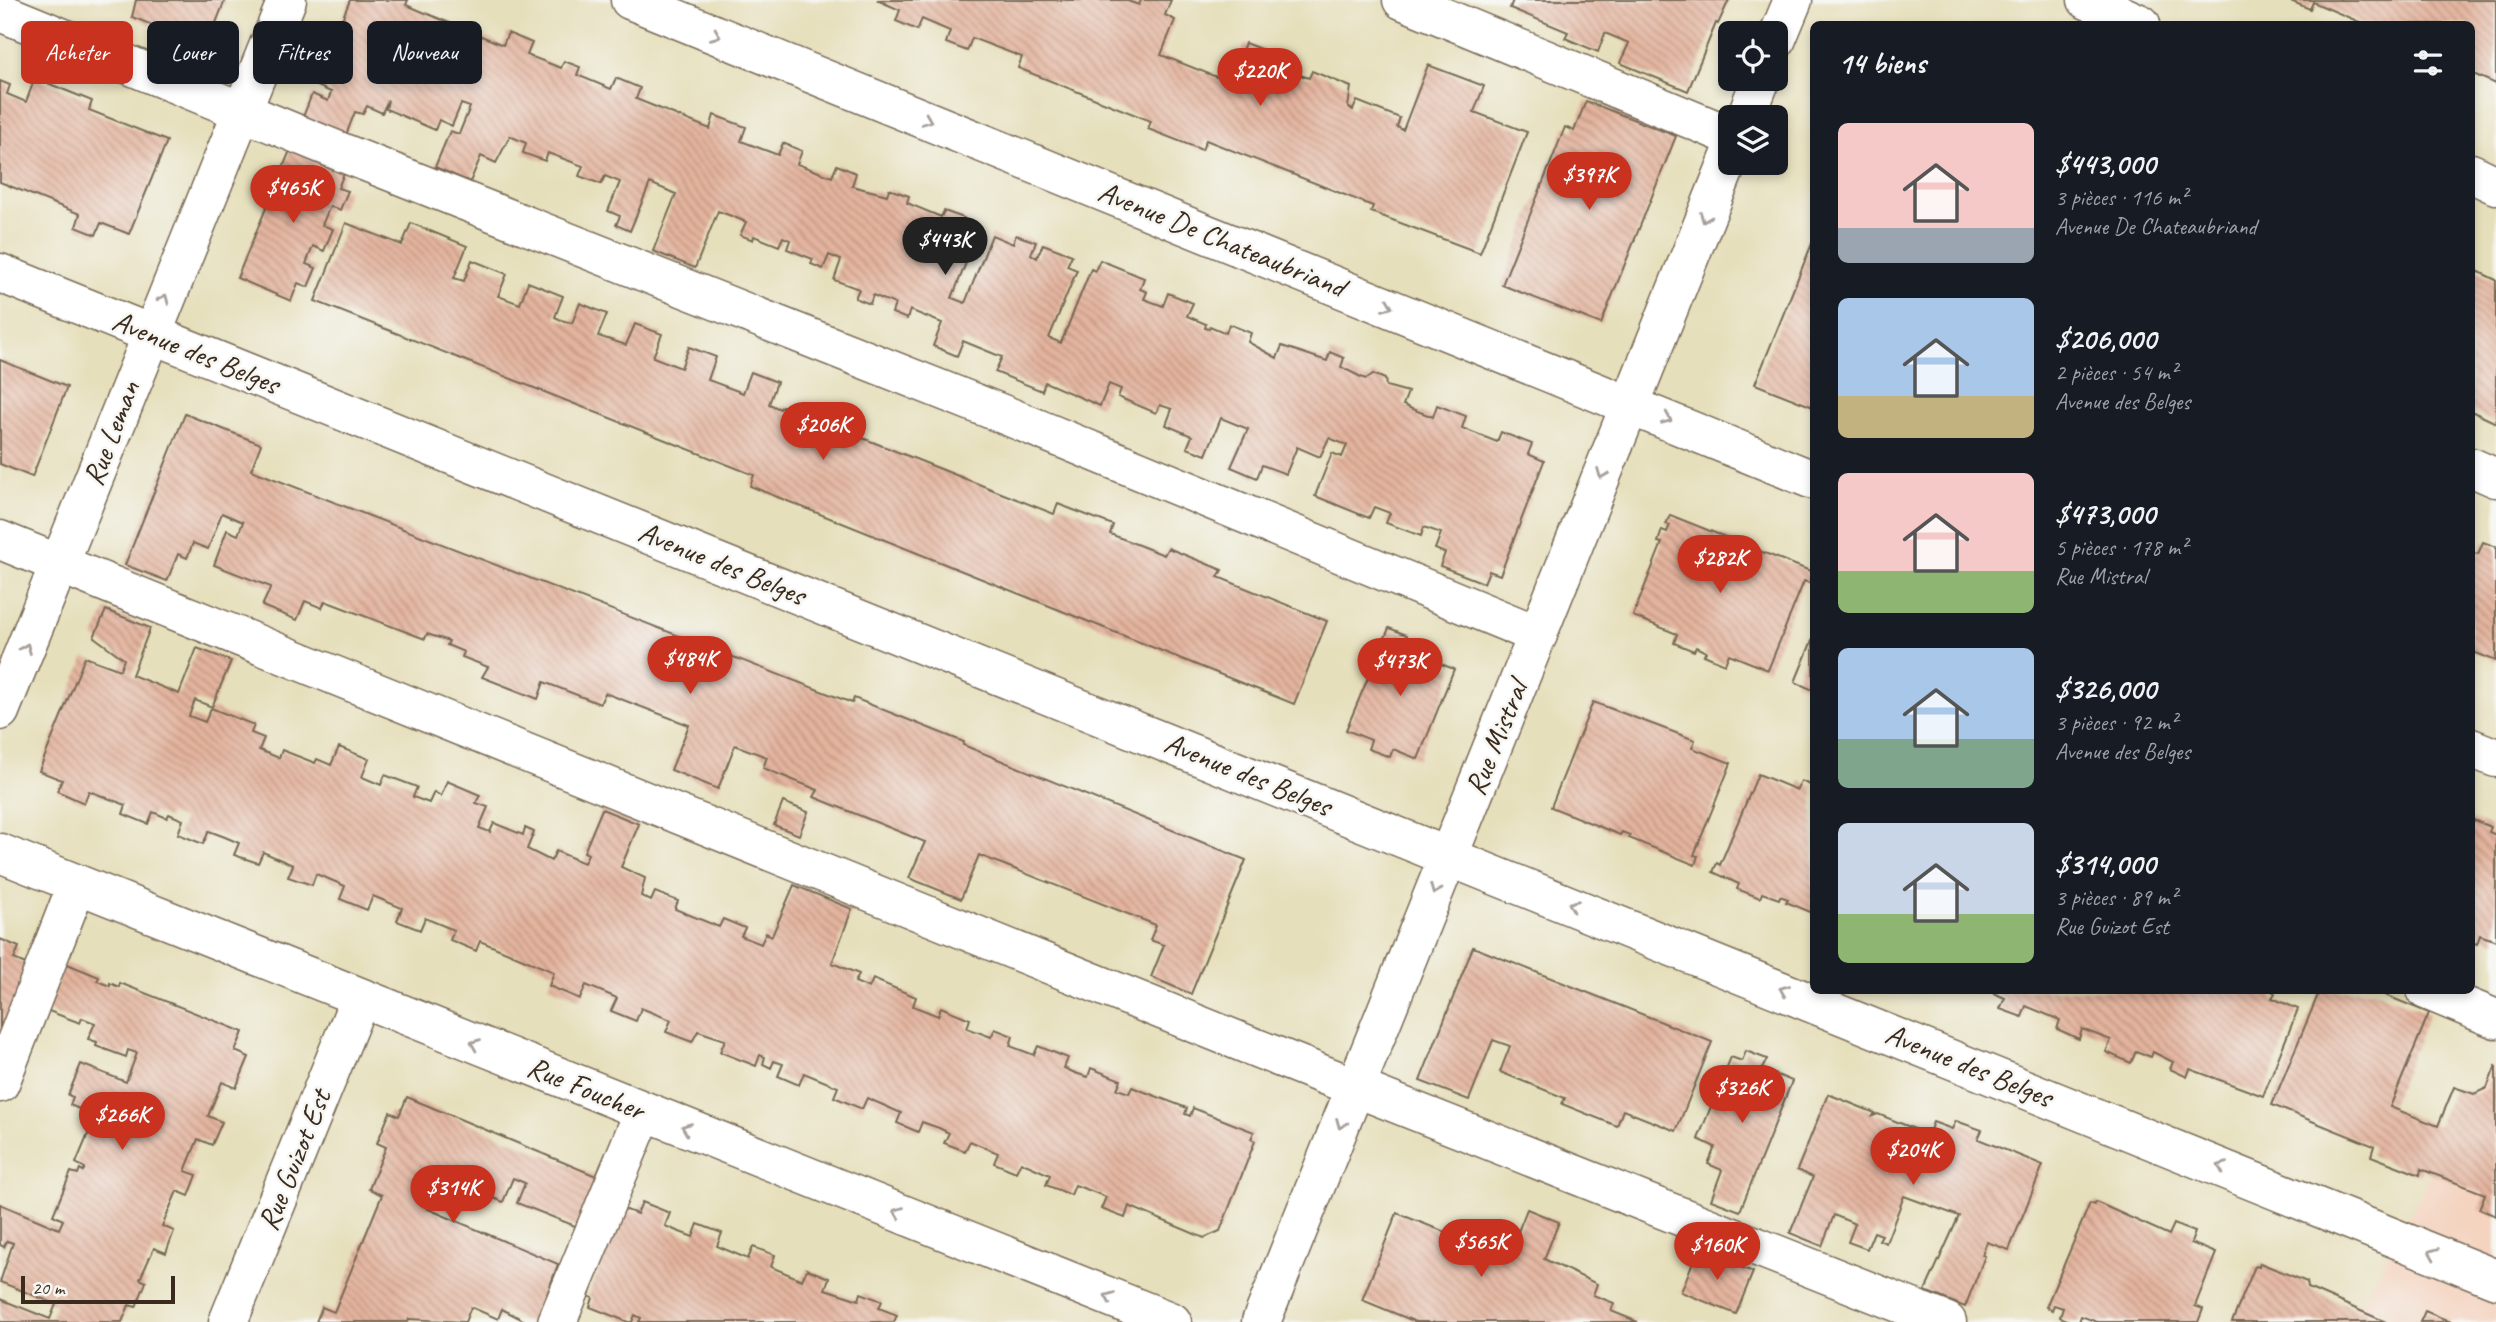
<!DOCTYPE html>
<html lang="fr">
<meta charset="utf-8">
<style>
body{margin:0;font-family:Caveat,sans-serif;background:#20242c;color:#f1f3f6;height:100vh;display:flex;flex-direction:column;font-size:26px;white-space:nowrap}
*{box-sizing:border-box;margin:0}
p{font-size:23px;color:#9ea1a6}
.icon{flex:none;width:38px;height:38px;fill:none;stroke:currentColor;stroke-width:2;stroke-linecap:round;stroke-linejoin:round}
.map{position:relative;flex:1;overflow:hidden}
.sheet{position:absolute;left:1810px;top:21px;width:665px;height:973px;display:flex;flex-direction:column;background:#171b24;border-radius:10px;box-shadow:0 4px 10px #0003}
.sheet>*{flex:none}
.banner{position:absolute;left:21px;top:21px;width:665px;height:63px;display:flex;gap:14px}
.tools{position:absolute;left:1718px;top:21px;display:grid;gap:14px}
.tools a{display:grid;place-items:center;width:70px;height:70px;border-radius:10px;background:#171b24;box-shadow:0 4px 10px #0003;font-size:35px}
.scale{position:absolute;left:21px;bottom:18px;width:154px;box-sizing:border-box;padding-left:7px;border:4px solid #3b2a1e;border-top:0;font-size:19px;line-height:24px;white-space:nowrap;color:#3b2a1e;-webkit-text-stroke:5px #f6f6f2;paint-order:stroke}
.price{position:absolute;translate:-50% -60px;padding:0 16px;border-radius:24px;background:#c8321e;color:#fff;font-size:23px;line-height:46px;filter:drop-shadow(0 2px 4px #0008)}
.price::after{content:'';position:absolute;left:50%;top:42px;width:21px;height:16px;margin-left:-10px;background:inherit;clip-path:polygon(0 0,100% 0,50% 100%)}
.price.current{background:#222;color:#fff}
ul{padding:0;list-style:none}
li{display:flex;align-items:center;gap:21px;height:175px;padding:0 28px}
li span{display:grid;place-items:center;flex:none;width:196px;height:140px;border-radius:10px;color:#555}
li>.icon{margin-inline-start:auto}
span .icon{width:84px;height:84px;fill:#fffc;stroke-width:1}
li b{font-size:30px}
h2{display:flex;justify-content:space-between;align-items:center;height:84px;padding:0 28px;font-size:30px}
.pill{padding:0 24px;border-radius:10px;background:#171b24;box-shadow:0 4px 10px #0003;font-size:24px;line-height:63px}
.pill.current{background:#c8321e;color:#fff}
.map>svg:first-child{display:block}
</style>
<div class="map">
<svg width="2496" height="1322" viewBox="0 0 2496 1322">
<defs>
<pattern id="building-back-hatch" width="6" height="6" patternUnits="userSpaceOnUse" patternTransform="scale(1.75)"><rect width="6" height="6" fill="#e4b49e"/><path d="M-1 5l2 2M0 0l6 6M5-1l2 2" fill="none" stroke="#ba9380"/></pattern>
</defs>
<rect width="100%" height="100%" fill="#f6f6f2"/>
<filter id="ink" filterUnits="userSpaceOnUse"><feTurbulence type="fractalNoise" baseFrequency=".0143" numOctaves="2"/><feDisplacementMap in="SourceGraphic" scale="14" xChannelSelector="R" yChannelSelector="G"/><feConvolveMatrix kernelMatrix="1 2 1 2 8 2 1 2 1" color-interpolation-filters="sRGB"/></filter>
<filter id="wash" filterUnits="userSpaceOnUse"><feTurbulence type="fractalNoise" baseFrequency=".00686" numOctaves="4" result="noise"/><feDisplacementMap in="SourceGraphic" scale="28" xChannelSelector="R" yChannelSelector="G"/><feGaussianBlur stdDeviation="1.57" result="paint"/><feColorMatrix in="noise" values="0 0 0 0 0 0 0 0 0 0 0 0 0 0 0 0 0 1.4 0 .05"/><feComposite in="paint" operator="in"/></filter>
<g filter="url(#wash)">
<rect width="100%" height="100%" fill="#e6dfbb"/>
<path fill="#f4d3bf" d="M2496,1055V1322H2351Z"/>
<g id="blocks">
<g fill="url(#building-back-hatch)">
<path d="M136,0H225L210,38L204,36L200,44L132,17Z"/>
<path d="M350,0H408L406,5L503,45L508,33L532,43L527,55L561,68L564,61L580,67L577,75L611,89L616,78L640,88L636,99L656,107L710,129L714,115L746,127L741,141L762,149L778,155L783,143L802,151L797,164L832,177L837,165L856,173L852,186L887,195L889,189L909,196L907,203L941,217L944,211L964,218L961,225L976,231L977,235L952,298L965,303L992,235L1013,244L1016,235L1036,242L1031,254L1037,258L1043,244L1072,255L1067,266L1077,270L1049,338L1061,343L1091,269L1095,271L1100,260L1144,278L1140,289L1147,292L1144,299L1163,306L1168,293L1193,303L1187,316L1206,324L1205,328L1209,329L1210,326L1226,333L1229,324L1251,333L1248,342L1277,358L1282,346L1327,361L1330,352L1344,358L1341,367L1361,377L1366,379L1373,374L1385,379L1386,386L1408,392L1403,405L1412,409L1433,417L1437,405L1466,416L1462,428L1497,442L1501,432L1532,444L1528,454L1544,461L1500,575L1489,571L1484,583L1440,566L1445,553L1435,549L1441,533L1424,527L1421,536L1386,523L1390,513L1374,507L1369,518L1315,496L1332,453L1342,457L1347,445L1329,438L1320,457L1297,447L1286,474L1262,465L1257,478L1231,467L1248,429L1221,418L1206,455L1187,448L1192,436L1166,425L1172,409L1160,405L1156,413L1118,397L1121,389L1109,384L1100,406L1045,382L1042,391L995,372L1002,357L963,341L957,356L933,346L942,323L910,310L907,319L892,313L895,304L873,295L870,304L855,298L859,289L834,280L841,260L829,255L823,269L811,264L813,259L787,249L790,240L783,237L779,246L754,236L753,240L740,235L746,222L734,217L718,211L695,268L653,251L676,194L650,183L630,231L616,225L620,216L608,211L620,182L605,176L601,184L579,176L583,166L548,153L545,161L523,153L526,143L510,136L496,163L481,156L470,182L435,167L450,131L459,134L470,107L461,104L452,126L439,120L435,130L386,109L388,100L382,113L367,106L363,114L355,112L346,135L303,117L312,94L328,101L331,92L315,85Z"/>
<path d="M877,0H1125L1139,5L1141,0H1171L1165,15L1175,20L1161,55L1229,82L1245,43L1297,63L1294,73L1309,78L1312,71L1351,87L1348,107L1353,110L1357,101L1400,118L1397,127L1403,130L1428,65L1484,86L1474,112L1527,132L1480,253L1371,212L1373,206L1206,140L1202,150L1148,129L1151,121L1018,68L1022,57L972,38L967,51L946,43L950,31L922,19L917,30L896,21L900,10Z"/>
<path d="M1513,0H1729L1718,24L1716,23L1688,91L1620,63L1629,43L1605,33L1598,52L1565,38L1568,32L1510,8Z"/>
<path d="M2288,0H2496V84L2471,73V24H2364L2313,2L2310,9Z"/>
<path d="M35,78L92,101L89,110L167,141L129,234L101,223L96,235L76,227L80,214L0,182V81L10,85L7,94L26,102Z"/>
<path d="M1586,101L1676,136L1601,324L1502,285L1565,127L1574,131Z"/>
<path d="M291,148L345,171L338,188L348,191L340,210L330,206L322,225L333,229L324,251L313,246L306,264L316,268L308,287L298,283L291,301L237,278Z"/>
<path d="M346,223L402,245L411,223L467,246L454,278L464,281L472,260L507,274L498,296L520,304L528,282L563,296L555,317L561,320L572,323L580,303L607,314L598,336L626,345L635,324L662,334L653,357L681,368L689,347L716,357L708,380L743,393L751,372L777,382L769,404L780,409L782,406L1054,514L1058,504L1113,525L1110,534L1164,555L1168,548L1222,570L1218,577L1327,621L1294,704L750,486L754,475L315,301Z"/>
<path d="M1813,241V407L1755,384Z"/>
<path d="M2471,268L2496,280V423L2471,411Z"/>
<path d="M0,360L67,387L32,477L0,464Z"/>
<path d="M185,414L261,444L251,470L852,703L854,698L964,742L963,745L1246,860L1191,994L1151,977L1164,945L1150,940L1156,925L979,855L961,899L909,878L925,842L814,797L818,790L763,768L767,757L735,745L718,789L671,770L689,725L605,693L600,704L544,682L538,699L482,677L488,667L462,657L464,652L447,645L449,641L427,634L425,639L325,601L322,608L305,601L297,620L262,606L271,587L214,565L227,530L238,535L243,522L222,513L208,549L193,543L187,558L178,554L167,581L125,565Z"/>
<path d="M1670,515L1738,542L1737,547L1741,548L1746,550L1747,546L1813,572L1809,583L1804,581L1768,670L1729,654L1725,664L1704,655L1706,652L1696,647L1694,651L1674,643L1677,634L1633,616L1662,543L1658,542L1662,530L1667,532L1670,525L1666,524Z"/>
<path d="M2483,542L2496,547V661L2471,651V552L2478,554Z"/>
<path d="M106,610L150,628L132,675L179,694L197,648L231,661L212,707L195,700L189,716L205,722L211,708L254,725L251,733L264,738L259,750L279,758L282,750L315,763L317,759L331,765L339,747L369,759L362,777L381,785L385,775L417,787L413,797L429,803L434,792L441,796L447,781L480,795L476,803L488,807L479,828L490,832L494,823L523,835L525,828L534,832L527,849L551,861L556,851L584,863L588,854L584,852L602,809L639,824L621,867L645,878L641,896L651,901L655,892L678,901L675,909L719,927L723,919L745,928L741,936L761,944L766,933L772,936L794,885L852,909L832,963L859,974L855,982L869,988L873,979L916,997L913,1006L938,1016L941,1007L970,1019L967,1028L991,1037L995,1029L1013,1036L1010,1046L1034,1055L1038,1046L1068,1058L1064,1068L1075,1073L1088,1077L1091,1068L1121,1080L1117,1089L1129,1093L1132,1087L1187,1108L1185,1114L1190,1116L1193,1108L1254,1132L1251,1139L1255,1141L1220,1231L1204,1238L1129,1206L1125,1218L1101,1209L1106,1197L1091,1191L1075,1185L1071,1195L1046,1185L1050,1175L1021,1162L1016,1172L994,1163L998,1153L970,1141L965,1151L944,1143L949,1133L939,1128L922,1122L918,1132L897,1123L901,1113L883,1105L867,1098L862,1109L834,1097L838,1087L804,1073L799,1085L778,1076L783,1064L774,1061L771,1068L763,1064L765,1057L760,1055L756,1066L720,1052L725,1040L698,1031L692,1042L666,1032L671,1020L641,1008L636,1021L611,1011L617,998L586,985L580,999L549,986L554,972L480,941L476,951L450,940L454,930L425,918L420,930L397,921L402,908L373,896L367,910L340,899L345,886L331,880L316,874L312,885L288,877L293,865L263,852L258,863L234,855L239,843L225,837L209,831L203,844L178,834L183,820L169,814L167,818L153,812L148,824L123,814L126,805L89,791L84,803L57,791L62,780L39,771L85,657L120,670L124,659L94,637Z"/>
<path d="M1389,628L1407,635L1405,641L1427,649L1423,657L1454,669L1418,759L1393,749L1390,757L1368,749L1371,740L1346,730Z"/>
<path d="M1813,638V690L1795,682Z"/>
<path d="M1593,702L1695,740L1692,748L1731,763L1694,855L1698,856L1695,865L1629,838L1630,835L1622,832L1620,835L1551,807Z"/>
<path d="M1758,774L1797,790L1801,781L1813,786V913L1786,902L1788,899L1780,896L1779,899L1762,893L1760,898L1737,889L1739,884L1713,872L1717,863L1720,865Z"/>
<path d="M783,802L808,812L799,835L774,825Z"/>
<path d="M2471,819L2491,827L2489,832L2496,835V941L2480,935L2477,944L2471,942Z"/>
<path d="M0,939L19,947L14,959L28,965L0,1034Z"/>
<path d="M1473,947L1712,1042L1676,1131L1623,1110L1617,1126L1562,1104L1565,1098L1500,1072L1510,1046L1493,1040L1469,1100L1420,1081Z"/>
<path d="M65,963L99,977L97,981L110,986V983L119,987L120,983L243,1032L235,1051L249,1057L236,1088L222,1082L208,1116L222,1122L212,1145L198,1139L185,1171L197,1175L189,1196L177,1191L162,1226L174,1231L166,1253L154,1248L140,1279L146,1282L136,1307L129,1305L122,1322H0V1299L50,1319L56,1304L0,1282L13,1243L7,1241L4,1247L0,1245V1204L59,1229L63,1220L53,1215L71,1172L78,1174L80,1169L83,1171L85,1168L76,1163L91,1127L100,1131L104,1120L70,1105L73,1097L68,1095L81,1064L126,1082L137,1053L128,1050L126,1057L96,1046L97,1042L88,1039L95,1023L82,1018L80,1023L46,1010Z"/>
<path d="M1987,990H2270L2275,993L2272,998L2298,1009L2263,1096L2190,1069L2187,1077L2170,1069L2173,1062L2153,1052L2151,1057L2136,1051L2131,1063L2106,1052L2111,1040L2082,1029L2079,1039L2057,1029L2060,1020L2026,1006L2022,1017L2000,1009L2005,998Z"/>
<path d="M2320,990H2373L2429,1013L2390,1107L2438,1126L2454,1087L2474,1094L2487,1088L2496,1065V1216L2479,1209L2485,1194L2421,1169L2420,1175L2371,1156L2374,1146L2272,1105Z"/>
<path d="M1746,1051L1767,1059L1762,1069L1792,1081L1740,1211L1711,1200L1722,1170L1708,1164L1715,1147L1698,1139L1731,1057L1742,1061Z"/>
<path d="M1828,1094L1875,1113L1873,1116L1878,1114L1925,1133L1924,1137L1927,1138L1933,1122L1952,1129L1956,1121L1982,1130L1978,1139L2043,1165L2009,1250L1987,1242L1982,1255L1985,1256L1965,1307L1925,1291L1959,1216L1904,1196L1886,1243L1879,1240L1882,1235L1874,1232L1867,1249L1848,1242L1855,1224L1834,1215L1822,1246L1790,1233L1813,1177L1797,1170Z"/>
<path d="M407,1097L601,1178L580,1228L517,1203L525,1183L513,1178L503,1202L442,1177L428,1209L558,1264L537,1322H527L502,1309L498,1319L471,1307L465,1322L409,1319L408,1322H316L322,1307L334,1312L382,1195L369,1189L386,1147L377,1143L390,1112L399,1116Z"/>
<path d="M642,1202L670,1213L665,1226L677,1231L693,1237L698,1224L722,1233L717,1246L748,1259L753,1247L775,1255L771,1267L802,1280L807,1269L829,1278L825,1289L859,1300L861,1293L882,1301L879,1308L897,1315L894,1322H639L641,1318L635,1315L632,1322H628L590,1307L593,1298L588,1296L624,1209L637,1214Z"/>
<path d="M2096,1202L2169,1235L2174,1224L2195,1232L2191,1243L2216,1253L2195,1306L2203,1309L2198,1322H2097L2081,1316L2079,1322H2072L2060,1317L2063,1308L2054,1305L2052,1310L2046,1307L2090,1203L2094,1205Z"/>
<path d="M1527,1209L1559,1222L1544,1259L1597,1284L1593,1295L1614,1303L1611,1311L1638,1322H1416L1362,1300L1397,1213L1508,1257Z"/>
<path d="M1698,1249L1753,1272L1736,1314L1681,1292Z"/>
<path d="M2260,1263L2307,1282L2308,1288L2386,1322H2232L2255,1266L2259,1267Z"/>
<path d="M2425,1311L2451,1322H2420Z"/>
</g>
</g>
</g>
<g filter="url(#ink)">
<use href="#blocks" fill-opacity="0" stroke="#776955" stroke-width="2"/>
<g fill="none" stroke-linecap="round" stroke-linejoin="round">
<g stroke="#776955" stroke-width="41">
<g id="minor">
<path d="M630,0L1813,480"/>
<path d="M1402,0L1731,136"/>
<path d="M2087,0L2141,24"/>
<path d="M0,12L346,154L1005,415L1538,635"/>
<path d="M1776,41L1793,0"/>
<path d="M1746,117L1761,79"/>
<path d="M2471,173L2496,185"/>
<path d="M0,273L2496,1279"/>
<path d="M2471,467L2496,478"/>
<path d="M0,540L1246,1044L1947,1322"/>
<path d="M0,711L287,0"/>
<path d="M2471,748L2496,758"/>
<path d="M0,853L1172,1322"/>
<path d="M2426,990L2496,1019"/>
<path d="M0,1083L77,884"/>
<path d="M228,1322L360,998"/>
<path d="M557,1322L644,1111"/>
<path d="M1261,1322L1731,154"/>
</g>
</g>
<use href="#minor" stroke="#fff" stroke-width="38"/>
</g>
<defs><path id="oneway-chevron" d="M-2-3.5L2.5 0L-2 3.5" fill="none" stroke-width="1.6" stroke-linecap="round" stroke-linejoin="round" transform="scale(1.75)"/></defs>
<g stroke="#a79f9a">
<use href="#oneway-chevron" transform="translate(716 35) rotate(22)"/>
<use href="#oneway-chevron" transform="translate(927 120) rotate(22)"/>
<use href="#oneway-chevron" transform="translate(1705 218) rotate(112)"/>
<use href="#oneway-chevron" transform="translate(164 299) rotate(-67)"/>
<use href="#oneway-chevron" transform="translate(1388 306) rotate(22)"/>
<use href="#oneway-chevron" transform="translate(1667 419) rotate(23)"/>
<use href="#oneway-chevron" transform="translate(1602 474) rotate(112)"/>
<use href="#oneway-chevron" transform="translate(26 648) rotate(-68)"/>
<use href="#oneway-chevron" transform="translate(1435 890) rotate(112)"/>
<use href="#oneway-chevron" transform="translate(1573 905) rotate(-158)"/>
<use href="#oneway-chevron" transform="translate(1784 990) rotate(-158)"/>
<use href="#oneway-chevron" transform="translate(475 1044) rotate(-158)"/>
<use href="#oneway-chevron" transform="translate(1341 1124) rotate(112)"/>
<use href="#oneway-chevron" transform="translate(686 1128) rotate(-158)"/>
<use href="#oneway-chevron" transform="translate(2222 1167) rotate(-158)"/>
<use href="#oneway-chevron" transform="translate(898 1212) rotate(-158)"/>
<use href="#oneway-chevron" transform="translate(2433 1253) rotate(-158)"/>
<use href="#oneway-chevron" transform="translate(1109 1297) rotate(-158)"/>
</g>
</g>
<g text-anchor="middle" stroke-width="5" stroke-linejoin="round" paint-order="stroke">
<g font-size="30" fill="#3b2a1e" stroke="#f6f6f2">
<text transform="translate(1222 239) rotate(22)" y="10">Avenue De Chateaubriand</text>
<text transform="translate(196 352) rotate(22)" y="10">Avenue des Belges</text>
<text transform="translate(111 433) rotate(-69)" y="10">Rue Leman</text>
<text transform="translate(722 563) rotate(22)" y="10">Avenue des Belges</text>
<text transform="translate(1496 738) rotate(-68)" y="10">Rue Mistral</text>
<text transform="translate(1248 774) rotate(22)" y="10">Avenue des Belges</text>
<text transform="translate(1969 1065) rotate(22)" y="10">Avenue des Belges</text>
<text transform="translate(586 1088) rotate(22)" y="10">Rue Foucher</text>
<text transform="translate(294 1160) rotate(-68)" y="10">Rue Guizot Est</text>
</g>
</g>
</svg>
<div class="tools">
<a><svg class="icon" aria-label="locate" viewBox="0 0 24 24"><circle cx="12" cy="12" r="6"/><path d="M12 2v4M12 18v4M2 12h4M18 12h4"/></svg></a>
<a><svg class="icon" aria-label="layers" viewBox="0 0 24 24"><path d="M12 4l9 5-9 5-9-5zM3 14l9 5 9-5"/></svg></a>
</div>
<div class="scale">20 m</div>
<b class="price" style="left:1260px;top:108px">$220K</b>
<b class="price" style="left:1589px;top:212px">$397K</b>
<b class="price" style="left:293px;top:225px">$465K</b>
<b class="price current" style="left:945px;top:277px">$443K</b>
<b class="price" style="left:823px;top:462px">$206K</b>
<b class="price" style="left:1720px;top:595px">$282K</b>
<b class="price" style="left:690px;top:696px">$484K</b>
<b class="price" style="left:1400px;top:698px">$473K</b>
<b class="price" style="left:1742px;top:1125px">$326K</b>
<b class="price" style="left:122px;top:1152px">$266K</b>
<b class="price" style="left:1913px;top:1187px">$204K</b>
<b class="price" style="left:453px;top:1225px">$314K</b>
<b class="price" style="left:1481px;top:1279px">$565K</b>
<b class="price" style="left:1717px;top:1282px">$160K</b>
<div class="banner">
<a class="pill current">Acheter</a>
<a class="pill">Louer</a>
<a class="pill">Filtres</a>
<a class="pill">Nouveau</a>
</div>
<section class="sheet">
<h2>14 biens<svg class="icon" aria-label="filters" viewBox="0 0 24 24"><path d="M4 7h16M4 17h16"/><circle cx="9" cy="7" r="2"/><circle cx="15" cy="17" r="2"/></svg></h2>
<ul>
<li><span style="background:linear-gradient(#f6c9c9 75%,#9aa5b1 0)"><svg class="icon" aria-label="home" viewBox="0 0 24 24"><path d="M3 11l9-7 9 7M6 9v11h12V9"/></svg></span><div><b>$443,000</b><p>3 pièces · 116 m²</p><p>Avenue De Chateaubriand</p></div></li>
<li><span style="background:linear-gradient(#a9c7e8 70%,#c2b280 0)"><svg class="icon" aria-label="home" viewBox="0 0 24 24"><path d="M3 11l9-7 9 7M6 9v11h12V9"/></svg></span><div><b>$206,000</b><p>2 pièces · 54 m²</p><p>Avenue des Belges</p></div></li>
<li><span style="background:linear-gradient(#f6c9c9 70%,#8fb573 0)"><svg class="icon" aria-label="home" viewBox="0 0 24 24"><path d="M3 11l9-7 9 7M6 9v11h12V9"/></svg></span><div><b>$473,000</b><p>5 pièces · 178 m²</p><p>Rue Mistral</p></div></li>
<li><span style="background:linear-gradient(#a9c7e8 65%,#7fa58c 0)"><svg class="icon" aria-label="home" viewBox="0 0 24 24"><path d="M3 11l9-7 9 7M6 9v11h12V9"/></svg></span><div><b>$326,000</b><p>3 pièces · 92 m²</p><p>Avenue des Belges</p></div></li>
<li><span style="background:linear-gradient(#c9d6e8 65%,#8fb573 0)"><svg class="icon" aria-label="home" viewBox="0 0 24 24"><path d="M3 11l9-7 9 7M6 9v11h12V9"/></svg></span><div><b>$314,000</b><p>3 pièces · 89 m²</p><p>Rue Guizot Est</p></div></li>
</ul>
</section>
</div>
